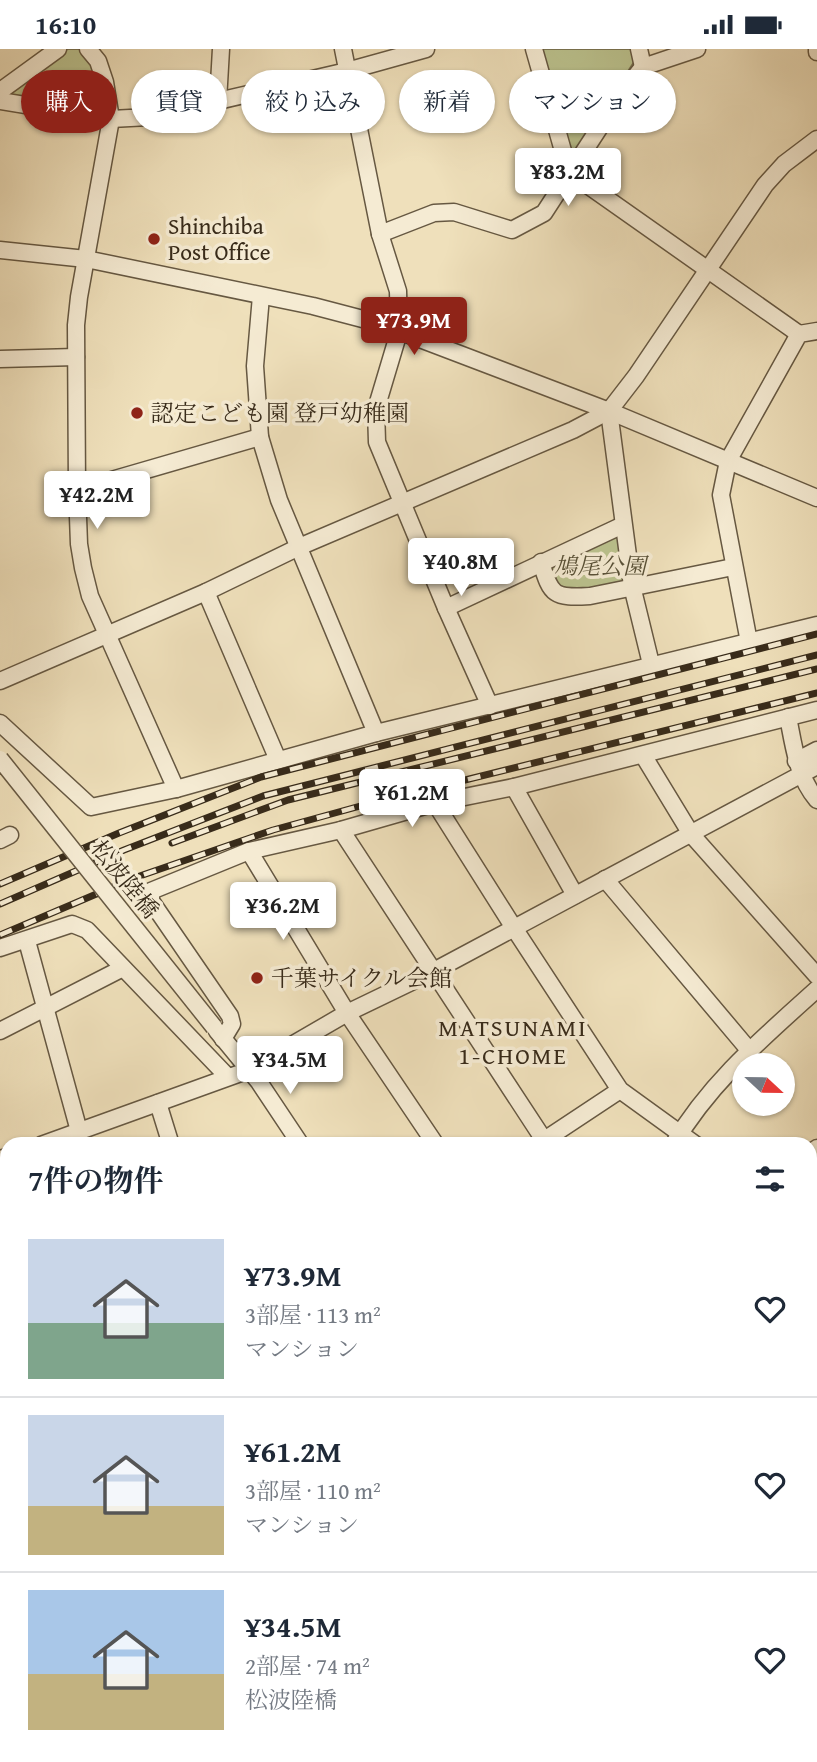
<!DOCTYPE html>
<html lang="ja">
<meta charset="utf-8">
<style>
body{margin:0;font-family:"Gentium Book Plus","Noto Serif JP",serif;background:#f2f2f3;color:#1f2937;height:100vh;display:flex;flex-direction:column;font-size:26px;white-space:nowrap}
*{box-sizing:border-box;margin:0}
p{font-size:23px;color:#747a83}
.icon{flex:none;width:38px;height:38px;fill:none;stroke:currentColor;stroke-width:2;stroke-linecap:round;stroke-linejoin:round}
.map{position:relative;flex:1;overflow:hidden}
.side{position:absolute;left:0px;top:1088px;width:817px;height:625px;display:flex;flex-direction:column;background:#fff;border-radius:21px 21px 0 0;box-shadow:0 2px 5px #0004}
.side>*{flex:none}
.top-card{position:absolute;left:21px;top:21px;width:775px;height:63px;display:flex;gap:14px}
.needle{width:46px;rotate:112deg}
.tools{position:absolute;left:732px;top:1004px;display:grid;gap:14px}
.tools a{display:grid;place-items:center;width:63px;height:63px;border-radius:50%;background:#fff;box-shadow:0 2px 5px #0004;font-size:35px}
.price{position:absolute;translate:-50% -60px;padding:0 16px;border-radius:7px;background:#fff;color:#222;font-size:23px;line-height:46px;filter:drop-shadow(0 2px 4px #0008)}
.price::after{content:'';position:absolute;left:50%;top:42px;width:21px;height:16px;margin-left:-10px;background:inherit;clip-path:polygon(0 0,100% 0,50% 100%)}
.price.active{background:#8f2418;color:#fff}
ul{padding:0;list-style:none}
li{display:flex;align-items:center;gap:21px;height:175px;padding:0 28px}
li+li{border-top:2px solid #e0e1e3}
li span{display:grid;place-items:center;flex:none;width:196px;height:140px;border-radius:0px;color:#555}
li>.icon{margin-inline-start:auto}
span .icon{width:84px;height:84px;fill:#fffc;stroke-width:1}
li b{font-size:30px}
h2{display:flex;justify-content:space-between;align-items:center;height:84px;padding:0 28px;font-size:30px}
.pill{padding:0 24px;border-radius:32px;background:#fff;box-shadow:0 2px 5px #0004;font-size:24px;line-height:63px}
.pill.active{background:#8f2418;color:#fff}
.status{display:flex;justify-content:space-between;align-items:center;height:49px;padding:0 35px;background:#fff;direction:ltr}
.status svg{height:19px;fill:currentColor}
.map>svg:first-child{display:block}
</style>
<div class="status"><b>16:10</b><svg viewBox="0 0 49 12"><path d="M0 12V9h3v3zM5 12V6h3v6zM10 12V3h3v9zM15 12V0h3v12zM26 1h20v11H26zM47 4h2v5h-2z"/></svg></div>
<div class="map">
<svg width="817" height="1713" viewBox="0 0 817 1713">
<rect width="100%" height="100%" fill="#efe0bb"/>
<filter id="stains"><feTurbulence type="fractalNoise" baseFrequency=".00286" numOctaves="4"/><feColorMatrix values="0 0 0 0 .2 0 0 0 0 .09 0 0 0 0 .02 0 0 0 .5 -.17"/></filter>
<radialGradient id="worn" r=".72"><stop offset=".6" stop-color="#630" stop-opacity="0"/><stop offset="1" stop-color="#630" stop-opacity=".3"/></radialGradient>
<g fill="#bbc28e" stroke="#7a7654" stroke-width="2">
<path d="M66,0H83L95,13L103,59L93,63L12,46L11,41Z"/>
<path d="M539,0H634L636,10L577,101L569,100Z"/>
<path d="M614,486L620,490L625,526L621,536L560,543L549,519Z"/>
<path d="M810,1528H817V1713H758L754,1706H810Z"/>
</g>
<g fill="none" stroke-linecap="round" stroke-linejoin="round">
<g stroke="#665842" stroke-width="19">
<g id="minor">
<path d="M88,0L98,12L105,33L111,70L79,248L76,276L77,441L79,495L83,519L90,547L176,740"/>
<path d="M343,0L380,185L398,242L399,283L376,360L377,393L446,559L490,657"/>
<path d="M534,0L569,123L799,285"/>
<path d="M639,0L643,18"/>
<path d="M817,0V3"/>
<path d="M0,44L3,40L58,0"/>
<path d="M0,52L111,70L149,68L347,22L426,0"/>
<path d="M218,52L221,0"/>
<path d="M380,185L434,164L454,163L512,181L544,164L622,44L643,18L697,0"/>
<path d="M0,201L86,210L313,257L378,274L609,362L817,449"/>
<path d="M261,247L255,317L260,388L279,451L376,684"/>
<path d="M0,310L76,308"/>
<path d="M609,362L632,537L651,615"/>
<path d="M77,441L260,388"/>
<path d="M541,513C551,547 554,549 590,547L733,518"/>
<path d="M206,543L278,711"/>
<path d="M446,559L623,476"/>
<path d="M749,593L721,446L728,412L799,285L817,282"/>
<path d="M0,632L206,543L299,498L573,381L609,362L636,327L765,136L784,115L817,90"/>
<path d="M788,668C794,698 797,727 817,751"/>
<path d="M0,674L91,758L176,740L376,684L817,576"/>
<path d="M643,706L691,785L817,927"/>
<path d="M796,712L817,701"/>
<path d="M514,738L575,846"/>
<path d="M435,754L514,879L620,1041L696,1096"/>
<path d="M341,781L544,1091"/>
<path d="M0,791L10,786"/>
<path d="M249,802L347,964L436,1096"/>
<path d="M605,830L749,1001"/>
<path d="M27,892L79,1082"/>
<path d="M0,899L72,875L87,881L227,1027"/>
<path d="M0,982L123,919"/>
<path d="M217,982L259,1033L301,1096"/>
<path d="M223,990L232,975L230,967L151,852V842L249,802L341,781L435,754L514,738L817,661"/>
<path d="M158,1054L171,1096"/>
<path d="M41,1096L249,1021L347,964L432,923L817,717"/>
<path d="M537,1096L620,1041"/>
<path d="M673,1096C710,1033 764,988 817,940"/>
<path d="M810,1106L817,1099"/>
<path d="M0,1110L7,1108"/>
<path d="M0,1187L7,1184"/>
<path d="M810,1237L817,1241"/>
<path d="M0,1309L7,1307"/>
<path d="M810,1344L817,1333"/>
<path d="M810,1516H817"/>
<path d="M0,1635H7"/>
<path d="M386,1706L390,1713"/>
<path d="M746,1706L750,1713"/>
<path d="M315,1713L326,1706"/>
</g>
</g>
<use href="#minor" stroke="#f5ebd3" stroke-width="16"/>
<g stroke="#382b1a" stroke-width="7">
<g id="rail">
<path d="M172,794L288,751L817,620"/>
<path d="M0,835L119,784L261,728L817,585"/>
<path d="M0,855L124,801L263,747L817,606"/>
<path d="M0,886L134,829L273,781L364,756L817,644"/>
</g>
</g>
<use href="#rail" stroke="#f5ebd3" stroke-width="4.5" stroke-dasharray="13" stroke-linecap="butt"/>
<g stroke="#665842" stroke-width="19" stroke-linecap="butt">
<path id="minor-bridge" d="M0,710L214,978"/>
</g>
<use href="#minor-bridge" stroke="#f5ebd3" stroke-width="16"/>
</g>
<g fill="#8f2418" stroke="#f5ebd3" stroke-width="2.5">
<circle cx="154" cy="190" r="7"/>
<circle cx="137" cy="364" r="7"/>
<circle cx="257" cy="929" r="7"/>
</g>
<g text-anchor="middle" stroke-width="7" stroke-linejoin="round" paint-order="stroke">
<g font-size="23" fill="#382b1a" stroke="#f5ebd3" text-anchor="start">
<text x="168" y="185">Shinchiba<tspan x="168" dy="26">Post Office</tspan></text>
<text x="151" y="372">認定こども園 登戸幼稚園</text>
<text x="271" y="937">千葉サイクル会館</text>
</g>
<g font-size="23" font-style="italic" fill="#595137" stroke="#f5ebd3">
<text x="600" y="525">鳩尾公園</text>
</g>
<g font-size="23" fill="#382b1a" stroke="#f5ebd3">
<text transform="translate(125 830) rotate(51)" y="8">松波陸橋</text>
</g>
<g font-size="24" letter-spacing="2" fill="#382b1a" stroke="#f5ebd3">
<text x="513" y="987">MATSUNAMI<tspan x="513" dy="28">1-CHOME</tspan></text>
</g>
</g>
<rect width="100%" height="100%" filter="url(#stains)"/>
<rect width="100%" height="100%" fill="url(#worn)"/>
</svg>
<div class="tools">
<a><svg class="needle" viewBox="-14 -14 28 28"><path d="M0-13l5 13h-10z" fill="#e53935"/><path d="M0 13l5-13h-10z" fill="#747a83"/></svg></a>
</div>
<b class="price" style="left:568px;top:159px">¥83.2M</b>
<b class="price active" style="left:414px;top:308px">¥73.9M</b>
<b class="price" style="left:97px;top:482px">¥42.2M</b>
<b class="price" style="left:461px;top:549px">¥40.8M</b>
<b class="price" style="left:412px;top:780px">¥61.2M</b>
<b class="price" style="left:283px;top:893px">¥36.2M</b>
<b class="price" style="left:290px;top:1047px">¥34.5M</b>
<div class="top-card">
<a class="pill active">購入</a>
<a class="pill">賃貸</a>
<a class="pill">絞り込み</a>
<a class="pill">新着</a>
<a class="pill">マンション</a>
</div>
<section class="side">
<h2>7件の物件<svg class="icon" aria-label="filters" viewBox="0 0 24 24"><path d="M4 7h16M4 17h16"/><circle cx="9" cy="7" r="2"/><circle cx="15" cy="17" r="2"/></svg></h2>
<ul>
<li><span style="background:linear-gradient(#c9d6e8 60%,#7fa58c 0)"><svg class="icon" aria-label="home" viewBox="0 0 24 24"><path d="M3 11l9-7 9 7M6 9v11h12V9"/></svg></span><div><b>¥73.9M</b><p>3部屋 · 113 m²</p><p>マンション</p></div><svg class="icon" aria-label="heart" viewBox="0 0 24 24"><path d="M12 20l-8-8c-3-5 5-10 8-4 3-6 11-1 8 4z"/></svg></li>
<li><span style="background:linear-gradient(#c9d6e8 65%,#c2b280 0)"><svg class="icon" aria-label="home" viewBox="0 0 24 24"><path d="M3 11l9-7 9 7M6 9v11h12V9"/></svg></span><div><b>¥61.2M</b><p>3部屋 · 110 m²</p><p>マンション</p></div><svg class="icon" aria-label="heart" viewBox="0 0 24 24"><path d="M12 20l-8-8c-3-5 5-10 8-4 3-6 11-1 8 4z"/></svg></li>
<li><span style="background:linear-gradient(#a9c7e8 60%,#c2b280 0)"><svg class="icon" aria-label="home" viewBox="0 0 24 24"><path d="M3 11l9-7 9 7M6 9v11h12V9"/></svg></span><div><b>¥34.5M</b><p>2部屋 · 74 m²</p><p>松波陸橋</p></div><svg class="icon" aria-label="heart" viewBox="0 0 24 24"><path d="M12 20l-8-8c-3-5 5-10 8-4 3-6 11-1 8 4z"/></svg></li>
</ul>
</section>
</div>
